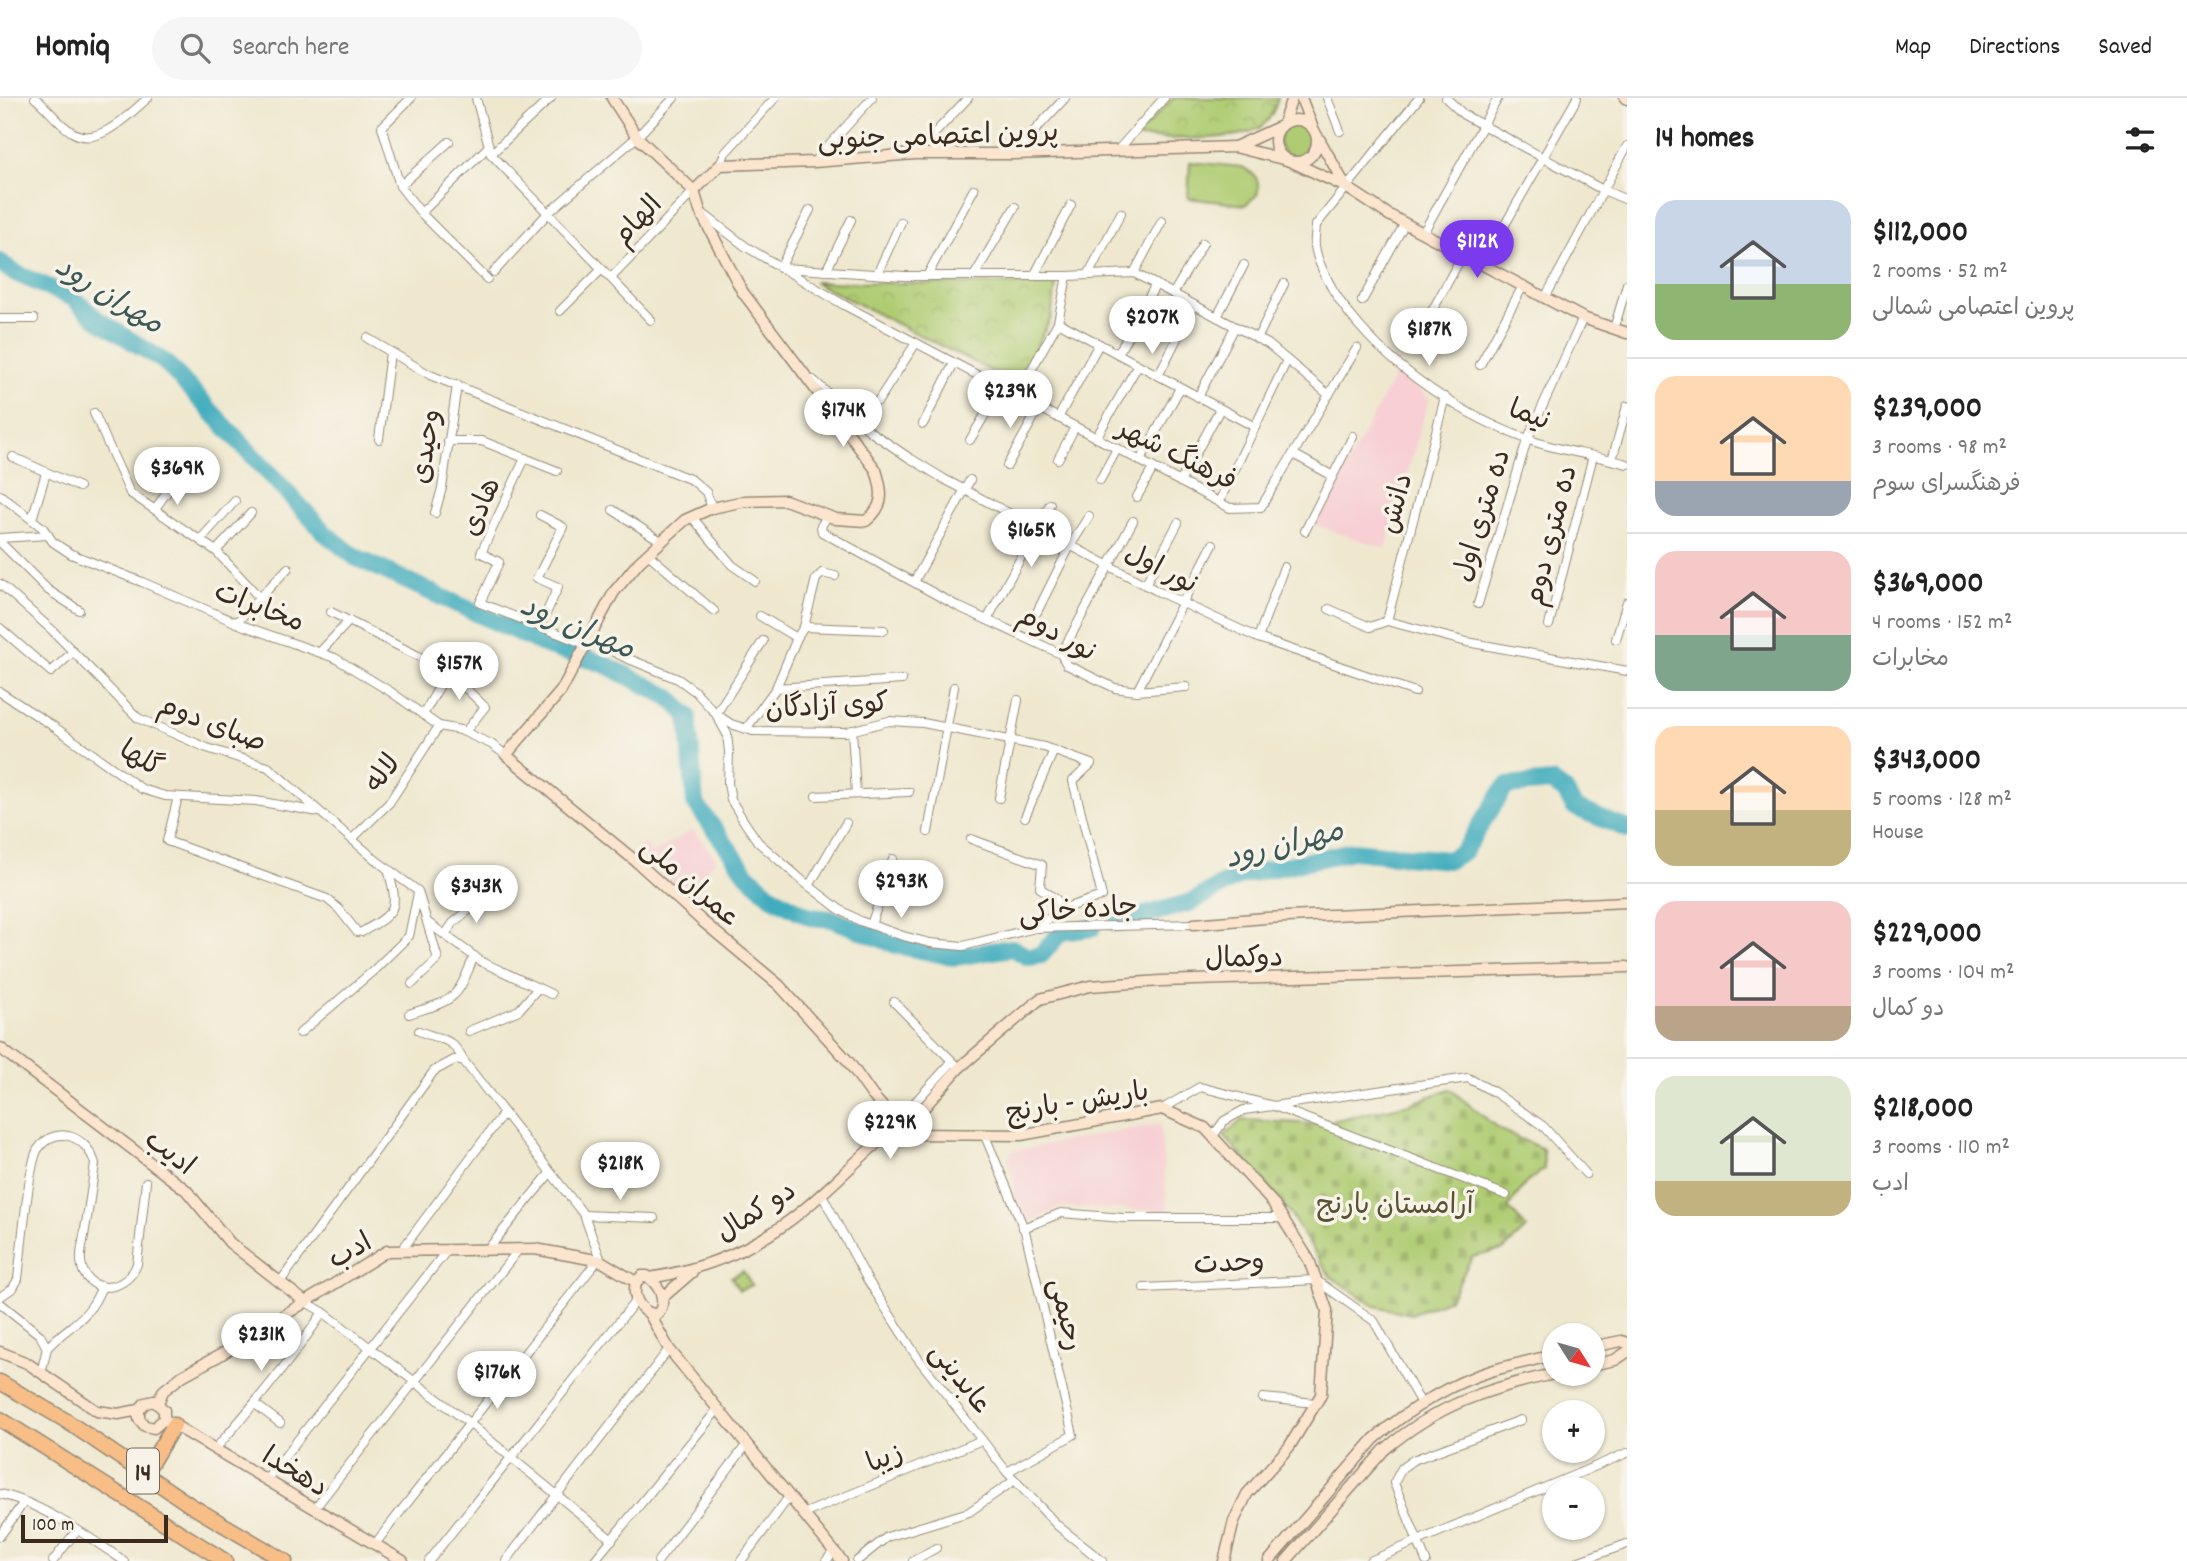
<!DOCTYPE html>
<meta charset="utf-8">
<style>
body{margin:0;font-family:Dekko,"Playpen Sans Arabic",sans-serif;background:#f6f6f6;color:#222;height:100vh;display:flex;flex-direction:column;font-size:26px;white-space:nowrap}
*{box-sizing:border-box;margin:0}
p{font-size:23px;color:#767676}
.icon{flex:none;width:38px;height:38px;fill:none;stroke:currentColor;stroke-width:2;stroke-linecap:round;stroke-linejoin:round}
.map{position:relative;flex:1;overflow:hidden}
.sheet{display:flex;flex-direction:column;background:#fff;width:560px}
.sheet>*{flex:none}
.needle{width:46px;rotate:127deg}
.tools{position:absolute;left:1542px;top:1225px;display:grid;gap:14px}
.tools a{display:grid;place-items:center;width:63px;height:63px;border-radius:50%;background:#fff;box-shadow:0 2px 5px #0004;font-size:35px}
.scale{position:absolute;left:21px;bottom:18px;width:147px;box-sizing:border-box;padding-left:7px;border:4px solid #3b2a1e;border-top:0;font-size:19px;line-height:24px;white-space:nowrap;color:#3b2a1e;-webkit-text-stroke:5px #f7f3e8;paint-order:stroke}
.price{position:absolute;translate:-50% -60px;padding:0 16px;border-radius:24px;background:#fff;color:#222;font-size:23px;line-height:46px;filter:drop-shadow(0 2px 4px #0008)}
.price::after{content:'';position:absolute;left:50%;top:42px;width:21px;height:16px;margin-left:-10px;background:inherit;clip-path:polygon(0 0,100% 0,50% 100%)}
.price.on{background:#7c3aed;color:#fff}
ul{padding:0;list-style:none}
li{display:flex;align-items:center;gap:21px;height:175px;padding:0 28px}
li+li{border-top:2px solid #e0e0e0}
li span{display:grid;place-items:center;flex:none;width:196px;height:140px;border-radius:21px;color:#555}
li>.icon{margin-inline-start:auto}
span .icon{width:84px;height:84px;fill:#fffc;stroke-width:1}
li b{font-size:30px}
h2{display:flex;justify-content:space-between;align-items:center;height:84px;padding:0 28px;font-size:30px}
header{display:flex;align-items:center;gap:42px;box-sizing:border-box;height:98px;padding:0 35px;background:#fff;border-bottom:2px solid #e0e0e0}
header strong{font-size:33px}
nav{display:flex;gap:38px;margin-inline-start:auto;font-size:24px}
.search{width:490px;height:63px;background:#f6f6f6;display:flex;align-items:center;gap:18px;box-sizing:border-box;padding:0 24px;border-radius:38px;color:#767676;font-size:26px}
main{display:flex;flex:1;min-height:0}
.map>svg:first-child{display:block}
</style>
<header>
<strong>Homiq</strong>
<div class="search"><svg class="icon" aria-label="search" viewBox="0 0 24 24"><circle cx="10" cy="10" r="6"/><path d="M15 15l6 6"/></svg>Search here</div>
<nav><a>Map</a><a>Directions</a><a>Saved</a></nav>
</header>
<main>
<div class="map">
<svg width="1627" height="1463" viewBox="0 0 1627 1463">
<defs>
<pattern id="cemetery-stones" width="16" height="16" patternUnits="userSpaceOnUse" patternTransform="scale(1.75)"><rect width="16" height="16" fill="#afcc72"/><path d="M2 7V4a2 2 0 0 1 4 0v3zM10 15v-3a2 2 0 0 1 4 0v3z" fill="#97af62"/></pattern>
<pattern id="park-crowns" width="20" height="18" patternUnits="userSpaceOnUse" patternTransform="scale(1.75)"><rect width="20" height="18" fill="#afcc72"/><path d="M2 6a3 3 0 1 1 6 0M12 15a3 3 0 1 1 6 0" fill="none" stroke="#97af62"/></pattern>
</defs>
<rect width="100%" height="100%" fill="#f7f3e8"/>
<filter id="ink" filterUnits="userSpaceOnUse"><feTurbulence type="fractalNoise" baseFrequency=".0143" numOctaves="2"/><feDisplacementMap in="SourceGraphic" scale="14" xChannelSelector="R" yChannelSelector="G"/><feConvolveMatrix kernelMatrix="1 2 1 2 8 2 1 2 1" color-interpolation-filters="sRGB"/></filter>
<filter id="wash" filterUnits="userSpaceOnUse"><feTurbulence type="fractalNoise" baseFrequency=".00686" numOctaves="4" result="noise"/><feDisplacementMap in="SourceGraphic" scale="28" xChannelSelector="R" yChannelSelector="G"/><feGaussianBlur stdDeviation="1.57" result="paint"/><feColorMatrix in="noise" values="0 0 0 0 0 0 0 0 0 0 0 0 0 0 0 0 0 1.4 0 .05"/><feComposite in="paint" operator="in"/></filter>
<g filter="url(#wash)">
<rect width="100%" height="100%" fill="#efe8cf"/>
<g fill="#f7cfd4">
<path d="M1396,275L1429,300L1386,451L1315,427Z"/>
<path d="M693,732L717,761L680,798L646,763L647,760L639,749L646,746L652,755Z"/>
<path d="M1160,1026L1168,1113L1060,1109L1025,1127L1012,1098L1015,1085L1007,1061L1012,1053Z"/>
</g>
<g fill="#afcc72" stroke="#757b48" stroke-width="2">
<circle cx="1295" cy="43" r="16"/>
<path d="M1190,64L1242,69C1256,76 1261,83 1257,97L1245,107L1188,100Z"/>
<path d="M743,1173L752,1187L739,1192L731,1179Z"/>
</g>
<path fill="url(#cemetery-stones)" stroke="#757b48" stroke-width="2" d="M1450,991L1500,1032L1543,1051L1544,1071L1526,1085L1508,1110L1527,1130L1503,1152L1472,1159L1450,1201L1411,1216L1375,1208L1330,1178L1281,1102L1224,1038L1242,1022L1317,1026L1410,1006Z"/>
<g fill="url(#park-crowns)" stroke="#757b48" stroke-width="2">
<path d="M1173,0H1278C1276,9 1270,22 1262,28C1239,45 1165,40 1135,40Z"/>
<path d="M814,184L1056,187L1051,220L1017,286Z"/>
</g>
<g fill="none" stroke-linecap="round" stroke-linejoin="round">
<g stroke="#3facbd" stroke-width="18">
<path d="M0,164L13,174L73,200L97,221L165,264L325,435L355,459L552,550L604,566L669,599L688,618L695,705L747,776L771,798L810,819L832,821L896,847L954,859L1012,850L1028,859L1041,857L1061,834L1092,830"/>
<path d="M1116,825L1192,804L1239,778L1353,753L1448,762L1463,754L1506,688L1552,684L1565,693L1574,709L1627,731"/>
</g>
</g>
</g>
<g filter="url(#ink)">
<g fill="none" stroke-linecap="round" stroke-linejoin="round">
<g stroke="#958976" stroke-width="10">
<g id="street">
<path d="M35,0C48,10 57,25 72,34C98,51 130,15 148,0"/>
<path d="M411,0L382,29L400,88L421,115L487,181"/>
<path d="M476,0L491,56L651,222"/>
<path d="M1327,0L1340,33"/>
<path d="M1419,0L1316,127C1316,133 1314,141 1315,148C1317,163 1326,179 1333,192C1373,258 1452,313 1524,340C1557,353 1593,356 1627,366"/>
<path d="M1446,0L1464,17L1603,92L1627,102"/>
<path d="M1117,53L1164,0"/>
<path d="M491,56L551,0"/>
<path d="M915,56L968,0"/>
<path d="M1013,56L1065,0"/>
<path d="M814,64L872,0"/>
<path d="M720,67L725,55L775,0"/>
<path d="M400,88L449,44"/>
<path d="M421,115L489,48"/>
<path d="M702,115L745,148L844,207L1230,410L1261,409L1357,250"/>
<path d="M1423,135L1498,0"/>
<path d="M1482,167L1577,0"/>
<path d="M780,170L810,112"/>
<path d="M784,170L904,178H1067L1134,175L1268,246L1329,297"/>
<path d="M826,173L851,122"/>
<path d="M494,174L548,115L637,39L674,0"/>
<path d="M1134,175L1162,123"/>
<path d="M877,176L901,124"/>
<path d="M1088,177L1121,115"/>
<path d="M927,178L974,91"/>
<path d="M974,178L1015,109"/>
<path d="M1034,178L1071,107"/>
<path d="M1067,178L1058,224L1255,329"/>
<path d="M611,180L694,93"/>
<path d="M1173,196L1203,145"/>
<path d="M1545,200L1627,48"/>
<path d="M1362,203L1405,125"/>
<path d="M560,213L602,171"/>
<path d="M1217,219L1244,167"/>
<path d="M0,221H34"/>
<path d="M1614,231L1627,186"/>
<path d="M367,240L430,277L692,382L706,394L712,410"/>
<path d="M1257,241L1284,186"/>
<path d="M1417,241L1463,156"/>
<path d="M1118,256L1156,186"/>
<path d="M1480,267L1523,188"/>
<path d="M1158,278L1194,207"/>
<path d="M813,282L871,334L908,359L944,381L1159,494L1258,540L1415,594"/>
<path d="M1023,287L1058,224"/>
<path d="M1198,299L1235,229"/>
<path d="M878,303L916,245"/>
<path d="M94,315L130,395L216,453L260,500"/>
<path d="M1058,320L1099,246"/>
<path d="M923,326L954,265"/>
<path d="M1096,340L1138,267"/>
<path d="M379,341L390,255"/>
<path d="M970,342L1001,290"/>
<path d="M448,343H482L557,373"/>
<path d="M1293,356L1333,378"/>
<path d="M13,359L79,389"/>
<path d="M525,360L481,455L499,464L480,505L585,546"/>
<path d="M1058,361L1075,329"/>
<path d="M1612,362L1627,308"/>
<path d="M1140,363L1180,290"/>
<path d="M1007,368L1039,310"/>
<path d="M1100,382L1117,351"/>
<path d="M1180,384L1220,311"/>
<path d="M0,397L43,430L53,444L71,456L142,484L244,528L335,560L391,594L439,628L460,632L491,646L506,657"/>
<path d="M1137,399L1153,370"/>
<path d="M1219,404L1287,262"/>
<path d="M155,411L195,354"/>
<path d="M613,412L661,443"/>
<path d="M435,415L442,390L457,287"/>
<path d="M540,417L563,429L537,480L558,489L540,529"/>
<path d="M828,417L821,428L822,434L959,509L1061,556L1067,567L1115,590L1137,593L1186,589"/>
<path d="M692,419L732,467L755,483"/>
<path d="M32,421L46,375"/>
<path d="M1305,433L1353,338"/>
<path d="M0,440L48,437"/>
<path d="M200,442L235,403"/>
<path d="M0,444L48,492L79,512"/>
<path d="M216,453L251,415"/>
<path d="M648,456L714,513"/>
<path d="M914,484L970,382"/>
<path d="M0,486L52,532L138,620L207,650L268,669L377,763L418,793L427,824L482,864L551,896"/>
<path d="M1145,487L1178,425"/>
<path d="M1478,506L1527,342L1583,220"/>
<path d="M1329,511L1370,529L1387,523L1467,544L1627,573"/>
<path d="M331,514L448,573L485,609L465,634"/>
<path d="M1037,514L1070,448L1089,418"/>
<path d="M760,518L797,540"/>
<path d="M987,522L1050,406"/>
<path d="M1387,523L1445,299"/>
<path d="M236,525L288,470"/>
<path d="M1549,527L1593,358"/>
<path d="M804,529L884,532"/>
<path d="M0,530L51,574L73,554"/>
<path d="M1258,540L1284,469"/>
<path d="M588,541L624,559L678,581L696,594L716,616L731,626L753,633L846,634L889,623L923,625L1044,649L1091,666L1073,683L1102,798L1062,811L1035,830"/>
<path d="M1616,541L1627,504"/>
<path d="M320,554L349,523"/>
<path d="M1061,556L1133,423"/>
<path d="M776,590L797,540L804,529L816,481L822,475L835,478"/>
<path d="M1137,593L1213,446"/>
<path d="M0,594L56,630L142,691L165,698L256,703L319,714"/>
<path d="M716,616L763,543"/>
<path d="M423,617L448,573"/>
<path d="M717,618L727,636L729,654L728,685L731,702L745,725L758,744L804,784L839,811L860,823L903,838L930,845L963,848L1035,830L1194,826"/>
<path d="M746,631L776,590L902,582"/>
<path d="M852,632L856,696"/>
<path d="M816,698L909,694"/>
<path d="M178,699L167,743L327,801L339,811L357,834"/>
<path d="M999,700L1018,602"/>
<path d="M1025,719L1054,652"/>
<path d="M928,734L954,589"/>
<path d="M352,741L389,705L439,628"/>
<path d="M971,741L1042,767L1040,790L1056,801L1062,811"/>
<path d="M809,788L846,725"/>
<path d="M871,827L893,761"/>
<path d="M362,834C397,814 399,811 388,771"/>
<path d="M445,837L453,825L486,798"/>
<path d="M412,886L438,861L427,824"/>
<path d="M894,904L959,970"/>
<path d="M409,916C455,901 456,904 474,858"/>
<path d="M419,933C441,943 451,937 463,962"/>
<path d="M469,933L519,912L538,890"/>
<path d="M300,935L373,873L409,838L418,795"/>
<path d="M1162,1011L1200,989L1274,1008L1506,1097"/>
<path d="M905,1015L952,964"/>
<path d="M985,1038L1025,1133L1073,1337L1007,1374"/>
<path d="M1213,1038L1224,1023L1244,1012L1468,980L1494,994L1543,1028L1586,1076"/>
<path d="M821,1095L867,1181L917,1259L1007,1374L1058,1428L1102,1463"/>
<path d="M584,1117L654,1120"/>
<path d="M1023,1130L1061,1115L1123,1120H1283"/>
<path d="M488,1151L550,1075"/>
<path d="M401,1153L503,1016"/>
<path d="M280,1184L434,973L454,962H463L584,1117L601,1163"/>
<path d="M1144,1190L1316,1182L1374,1223L1422,1307"/>
<path d="M0,1199L13,1190L18,1181C21,1157 28,1066 38,1051C57,1025 88,1039 95,1066C92,1088 89,1109 85,1131C84,1141 80,1153 81,1163C84,1198 126,1196 137,1166L146,1084"/>
<path d="M304,1203L323,1214L469,1325L612,1442"/>
<path d="M0,1205L40,1237L47,1250C70,1225 88,1224 102,1188"/>
<path d="M41,1275L47,1250"/>
<path d="M1263,1300L1316,1305"/>
<path d="M255,1306L280,1325"/>
<path d="M216,1350C254,1307 291,1263 323,1214"/>
<path d="M267,1381L448,1151"/>
<path d="M0,1396C41,1405 89,1439 124,1463"/>
<path d="M315,1410L519,1151"/>
<path d="M803,1416L982,1342"/>
<path d="M0,1438L24,1404"/>
<path d="M375,1446L598,1162"/>
<path d="M53,1463L77,1432"/>
<path d="M429,1463L637,1201"/>
<path d="M506,1463L669,1251"/>
<path d="M594,1463L718,1311"/>
<path d="M658,1463L747,1346"/>
<path d="M741,1463L789,1399"/>
<path d="M826,1463L834,1453"/>
<path d="M857,1463L887,1439L969,1414L1015,1382"/>
<path d="M913,1463L936,1450"/>
<path d="M1370,1463L1627,1355"/>
<path d="M1426,1463L1394,1385L1402,1370L1413,1362L1521,1322"/>
<path d="M1579,1463L1627,1446"/>
</g>
</g>
<g stroke="#958976" stroke-width="13">
<g id="secondary">
<path d="M612,0L637,39L694,93L700,113L742,193L876,372C883,394 885,408 866,423L836,421L785,402L745,403L712,410L685,422L639,464L614,494L561,593L506,657L638,765L701,822L779,887L848,963L872,997L892,1019"/>
<path d="M1301,0L1312,28"/>
<path d="M1625,0L1627,1"/>
<circle cx="1296" cy="43" r="21"/>
<path d="M1283,26L1292,0"/>
<path d="M1318,39L1346,89"/>
<path d="M1235,49L1279,29"/>
<path d="M1292,64L1346,89L1389,117L1583,220L1627,235"/>
<path d="M694,93L720,67L814,64L915,56H1013L1235,49L1287,62"/>
<path d="M1194,826L1265,820L1627,804"/>
<path d="M0,950L186,1092L230,1145L304,1203"/>
<circle cx="901" cy="1027" r="13"/>
<path d="M913,1022L959,970L1040,901L1090,888L1161,883L1627,869"/>
<path d="M911,1036L1021,1037L1162,1011L1205,1030L1273,1105L1309,1162L1327,1212L1321,1297L1289,1349L1247,1396L1234,1423L1224,1463"/>
<path d="M642,1178H647C659,1187 668,1202 658,1216C639,1218 626,1190 642,1178Z"/>
<path d="M650,1180C699,1172 748,1154 789,1123C825,1097 855,1062 890,1034"/>
<path d="M662,1200L692,1174"/>
<path d="M649,1215L669,1251L842,1463"/>
<path d="M1592,1249L1621,1243L1627,1245"/>
<path d="M0,1254L27,1265L97,1313L118,1316L139,1312L145,1305L154,1303L164,1312V1321L154,1330L145,1328L139,1321V1312"/>
<path d="M1592,1267L1615,1262L1627,1254"/>
<path d="M158,1305L163,1293L182,1278L222,1256L387,1153L535,1151L601,1163L636,1184"/>
<path d="M164,1321L403,1463"/>
<path d="M1269,1463L1374,1341C1407,1313 1449,1286 1491,1273C1511,1267 1533,1262 1554,1257"/>
<path d="M1286,1463L1384,1352C1437,1307 1488,1290 1554,1276"/>
</g>
</g>
<g stroke="#958976" stroke-width="17">
<g id="highway">
<path d="M0,1284L65,1322L190,1407L285,1463"/>
<path d="M0,1321L225,1463"/>
<path d="M145,1375L174,1327"/>
</g>
</g>
<use href="#street" stroke="#fff" stroke-width="8"/>
<use href="#secondary" stroke="#fce5cf" stroke-width="10"/>
<use href="#highway" stroke="#f7be87" stroke-width="14"/>
</g>
</g>
<g text-anchor="middle" stroke-width="7" stroke-linejoin="round" paint-order="stroke">
<rect fill="#f7f3e8" stroke="#73665b" stroke-width="2" x="127" y="1350.5" width="32" height="45" rx="5"/>
<g font-size="26" font-weight="bold" fill="#3b2a1e">
<text x="143" y="1382">14</text>
</g>
<g font-size="28" fill="#3b2a1e" stroke="#f7f3e8">
<text transform="translate(938 36) rotate(-2)" y="10">پروین اعتصامی جنوبی</text>
<text transform="translate(636 121) rotate(-47)" y="10">الهام</text>
<text transform="translate(1530 315) rotate(20)" y="10">نیما</text>
<text transform="translate(424 348) rotate(-81)" y="10">وحیدی</text>
<text transform="translate(1178 355) rotate(26)" y="10">فرهنگ شهر</text>
<text transform="translate(1394 405) rotate(-75)" y="10">دانش</text>
<text transform="translate(479 408) rotate(-67)" y="10">هادی</text>
<text transform="translate(1480 417) rotate(-73)" y="10">ده متری اول</text>
<text transform="translate(1549 437) rotate(-76)" y="10">ده متری دوم</text>
<text transform="translate(1162 469) rotate(27)" y="10">نور اول</text>
<text transform="translate(260 507) rotate(21)" y="10">مخابرات</text>
<text transform="translate(1058 534) rotate(29)" y="10">نور دوم</text>
<text transform="translate(827 606) rotate(-3)" y="10">کوی آزادگان</text>
<text transform="translate(213 624) rotate(21)" y="10">صبای دوم</text>
<text transform="translate(142 659) rotate(31)" y="10">گلها</text>
<text transform="translate(381 674) rotate(-53)" y="10">لاله</text>
<text transform="translate(692 783) rotate(41)" y="10">عمران ملی</text>
<text transform="translate(1078 810) rotate(-4)" y="10">جاده خاکی</text>
<text transform="translate(1244 858) rotate(-1)" y="10">دوکمال</text>
<text transform="translate(1077 1002) rotate(-9)" y="10">باریش - بارنج</text>
<text transform="translate(171 1053) rotate(38)" y="10">ادیب</text>
<text transform="translate(755 1112) rotate(-33)" y="10">دو کمال</text>
<text transform="translate(349 1151) rotate(-29)" y="10">ادب</text>
<text transform="translate(1229 1163) rotate(-3)" y="10">وحدت</text>
<text transform="translate(1068 1216) rotate(77)" y="10">رحیمی</text>
<text transform="translate(962 1279) rotate(52)" y="10">عابدینی</text>
<text transform="translate(884 1358) rotate(-22)" y="10">زیبا</text>
<text transform="translate(296 1372) rotate(31)" y="10">دهخدا</text>
</g>
<g font-size="28" fill="#585233" stroke="#f7f3e8">
<text x="1395" y="1115">آرامستان بارنج</text>
</g>
<g font-size="30" font-style="italic" fill="#3c5856" stroke="#f7f3e8">
<text transform="translate(110 196) rotate(32)" y="10">مهران رود</text>
<text transform="translate(578 528) rotate(23)" y="10">مهران رود</text>
<text transform="translate(1284 745) rotate(-14)" y="10">مهران رود</text>
</g>
</g>
</svg>
<div class="tools">
<a><svg class="needle" viewBox="-14 -14 28 28"><path d="M0-13l5 13h-10z" fill="#e53935"/><path d="M0 13l5-13h-10z" fill="#767676"/></svg></a>
<a>+</a>
<a>−</a>
</div>
<div class="scale">100 m</div>
<b class="price on" style="left:1477px;top:182px">$112K</b>
<b class="price" style="left:1152px;top:258px">$207K</b>
<b class="price" style="left:1429px;top:270px">$187K</b>
<b class="price" style="left:1010px;top:332px">$239K</b>
<b class="price" style="left:843px;top:351px">$174K</b>
<b class="price" style="left:177px;top:409px">$369K</b>
<b class="price" style="left:1031px;top:471px">$165K</b>
<b class="price" style="left:459px;top:604px">$157K</b>
<b class="price" style="left:901px;top:822px">$293K</b>
<b class="price" style="left:476px;top:827px">$343K</b>
<b class="price" style="left:890px;top:1063px">$229K</b>
<b class="price" style="left:620px;top:1104px">$218K</b>
<b class="price" style="left:261px;top:1275px">$231K</b>
<b class="price" style="left:497px;top:1313px">$176K</b>
</div>
<section class="sheet">
<h2>14 homes<svg class="icon" aria-label="filters" viewBox="0 0 24 24"><path d="M4 7h16M4 17h16"/><circle cx="9" cy="7" r="2"/><circle cx="15" cy="17" r="2"/></svg></h2>
<ul>
<li><span style="background:linear-gradient(#c9d6e8 60%,#8fb573 0)"><svg class="icon" aria-label="home" viewBox="0 0 24 24"><path d="M3 11l9-7 9 7M6 9v11h12V9"/></svg></span><div><b>$112,000</b><p>2 rooms · 52 m²</p><p>پروین اعتصامی شمالی</p></div></li>
<li><span style="background:linear-gradient(#ffd9b3 75%,#9aa5b1 0)"><svg class="icon" aria-label="home" viewBox="0 0 24 24"><path d="M3 11l9-7 9 7M6 9v11h12V9"/></svg></span><div><b>$239,000</b><p>3 rooms · 98 m²</p><p>فرهنگسرای سوم</p></div></li>
<li><span style="background:linear-gradient(#f6c9c9 60%,#7fa58c 0)"><svg class="icon" aria-label="home" viewBox="0 0 24 24"><path d="M3 11l9-7 9 7M6 9v11h12V9"/></svg></span><div><b>$369,000</b><p>4 rooms · 152 m²</p><p>مخابرات</p></div></li>
<li><span style="background:linear-gradient(#ffd9b3 60%,#c2b280 0)"><svg class="icon" aria-label="home" viewBox="0 0 24 24"><path d="M3 11l9-7 9 7M6 9v11h12V9"/></svg></span><div><b>$343,000</b><p>5 rooms · 128 m²</p><p>House</p></div></li>
<li><span style="background:linear-gradient(#f6c9c9 75%,#b9a48a 0)"><svg class="icon" aria-label="home" viewBox="0 0 24 24"><path d="M3 11l9-7 9 7M6 9v11h12V9"/></svg></span><div><b>$229,000</b><p>3 rooms · 104 m²</p><p>دو کمال</p></div></li>
<li><span style="background:linear-gradient(#dfe7d0 75%,#c2b280 0)"><svg class="icon" aria-label="home" viewBox="0 0 24 24"><path d="M3 11l9-7 9 7M6 9v11h12V9"/></svg></span><div><b>$218,000</b><p>3 rooms · 110 m²</p><p>ادب</p></div></li>
</ul>
</section>
</main>
